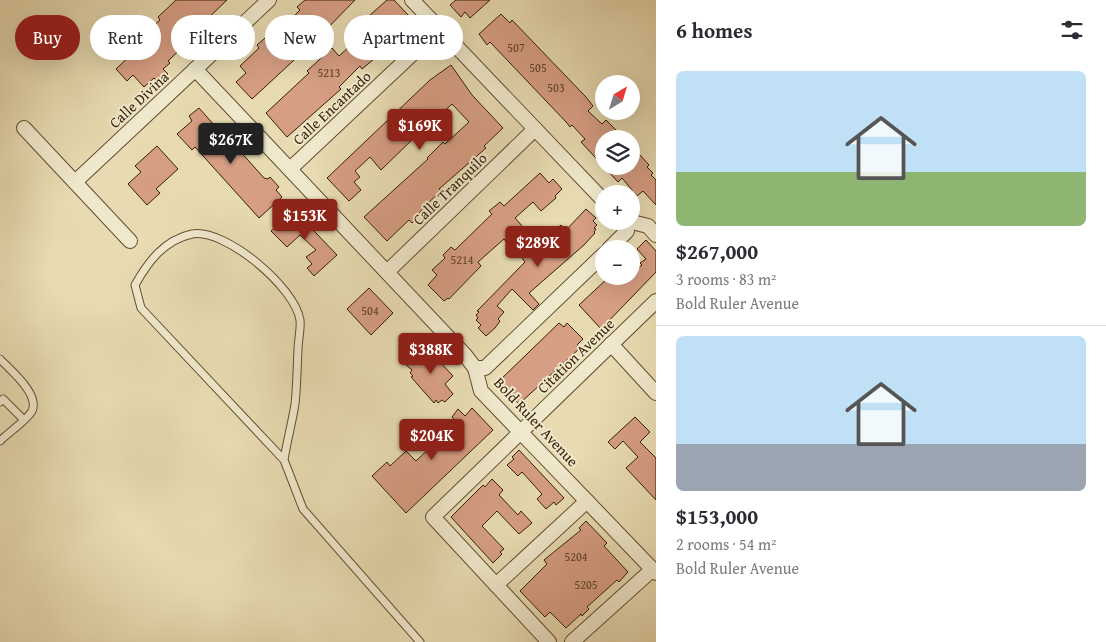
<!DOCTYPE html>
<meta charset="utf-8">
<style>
body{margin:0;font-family:"Gentium Book Plus",serif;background:#f7f7f7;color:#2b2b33;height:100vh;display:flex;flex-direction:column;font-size:19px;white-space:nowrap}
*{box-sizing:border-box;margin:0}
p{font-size:16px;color:#7c7c81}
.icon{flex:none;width:28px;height:28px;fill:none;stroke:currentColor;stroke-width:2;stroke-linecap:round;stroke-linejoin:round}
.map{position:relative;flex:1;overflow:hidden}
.side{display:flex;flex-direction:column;background:#fff;width:450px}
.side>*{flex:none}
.banner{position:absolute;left:15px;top:15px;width:475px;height:45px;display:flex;gap:10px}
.needle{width:32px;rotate:38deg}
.controls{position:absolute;left:595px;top:75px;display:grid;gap:10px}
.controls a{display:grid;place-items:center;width:45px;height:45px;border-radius:50%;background:#fff;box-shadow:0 5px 20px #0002;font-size:25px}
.price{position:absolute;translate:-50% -42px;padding:0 11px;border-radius:5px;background:#8f2418;color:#fff;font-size:16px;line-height:32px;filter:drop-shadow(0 1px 2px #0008)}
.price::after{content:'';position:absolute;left:50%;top:30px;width:15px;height:11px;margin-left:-8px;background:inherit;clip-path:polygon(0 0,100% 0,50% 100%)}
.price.selected{background:#222;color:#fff}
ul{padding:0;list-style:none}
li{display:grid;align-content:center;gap:10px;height:265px;padding:0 20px}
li+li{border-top:1px solid #e1e1e2}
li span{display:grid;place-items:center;height:155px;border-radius:8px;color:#555}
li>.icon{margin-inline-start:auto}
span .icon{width:90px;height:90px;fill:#fffc;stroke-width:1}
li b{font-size:21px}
h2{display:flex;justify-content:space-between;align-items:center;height:60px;padding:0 20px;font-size:21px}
.chip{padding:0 18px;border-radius:22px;background:#fff;box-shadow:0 5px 20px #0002;font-size:18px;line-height:45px}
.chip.selected{background:#8f2418;color:#fff}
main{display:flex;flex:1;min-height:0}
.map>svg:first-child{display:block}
</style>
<main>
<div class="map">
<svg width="656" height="642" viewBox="0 0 656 642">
<rect width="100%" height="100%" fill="#e8dbb1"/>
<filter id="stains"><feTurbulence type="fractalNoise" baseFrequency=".004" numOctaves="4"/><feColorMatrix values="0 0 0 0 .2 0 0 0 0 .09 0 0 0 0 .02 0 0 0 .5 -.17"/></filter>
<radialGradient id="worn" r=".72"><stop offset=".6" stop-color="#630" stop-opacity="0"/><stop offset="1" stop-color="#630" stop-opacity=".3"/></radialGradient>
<g fill="#d69e82" stroke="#361f07">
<path d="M176,0H227L202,24L205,26L168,61L170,63L163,69L168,74L159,83L154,78L144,87L133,75L127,81L116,69L155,32L151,28L160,20L158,17Z"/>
<path d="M305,0H355L320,36L252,99L236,82L246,73L240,66L259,48L257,45L280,25L283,27L300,10L297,7Z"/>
<path d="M387,0H394L409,16L404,21L408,25L401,31L404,34L362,69L360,66L339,87L341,89L287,137L266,113L309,73L307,71L332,48L339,56L362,35L358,31L371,18L369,16Z"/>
<path d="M456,0H490L470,18L465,12L461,17L450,5Z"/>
<path d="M501,14L510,23L512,20L586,97L593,106L588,111L602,124L606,120L625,139H604V166H631V145L649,165L647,167L653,173L651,175L656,180V205L643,191L637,196L622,178L618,182L581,142L585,139L572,125L570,127L567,123L490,42L487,45L479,34Z"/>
<path d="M451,65L472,95L503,128L484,146L486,148L439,189L441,190L419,213L421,215L412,223L409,220L387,241L364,217L428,159L427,158L443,142L445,144L469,122L452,104L432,123L429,119L415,132L417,135L381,170L370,157L355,171L360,177L354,182L361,190L349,201L327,178L430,80Z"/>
<path d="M199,108L215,126L211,130L225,144L230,140L264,178L268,179L270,177L279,187L276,190L282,197L259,218L195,147L192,150L177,134L192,121L189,116Z"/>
<path d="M157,146L178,169L156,189L160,193L147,205L128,184L141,172L135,166Z"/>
<path d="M540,173L549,183L553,179L562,189L555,196L556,198L541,211L533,202L515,218L524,228L507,243L504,239L478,262L481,266L449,299L448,298L444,301L428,285L437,275L432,270L445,258L443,255L451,247L455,250L492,214L489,211L500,202L504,206Z"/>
<path d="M586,209L596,218L593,221L597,225L594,228L596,229L594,232L595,233L584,245L529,293L539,304L533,310L512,289L497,306L504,312L498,319L500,321L495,328L486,336L478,328L481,325L476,320L478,318L476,315L479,312L477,311L525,262L522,258L561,225L566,230Z"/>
<path d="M294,210L337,255L314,276L307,268L312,264L306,257L316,250L300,235L287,247L271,231Z"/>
<path d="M646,240L656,251V272L601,329L579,305L610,276H631V273L642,265L640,263L646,259L637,249Z"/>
<path d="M369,288L393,313L371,335L347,309Z"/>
<path d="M559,323L564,327L567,323L583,339L577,345L580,348L519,404L497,383Z"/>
<path d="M428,345L443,361L441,363L453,376L445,384L453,394L445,402L442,400L438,403L436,400L434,403L411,377L413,376L410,373L412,370L406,365Z"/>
<path d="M472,408L493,430L406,513L372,476L387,462L390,466L406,451L416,461L457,422L452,417L458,409L465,416Z"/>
<path d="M635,417L650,432L640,442L656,458V500L626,468L638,457L623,441L615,449L608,442Z"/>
<path d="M519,450L564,498L556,505L554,502L546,509L537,499L542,494L522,472L518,476L507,465L514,459L512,457Z"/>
<path d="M492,479L503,490L499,495L518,515L521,511L532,523L519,534L497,511L482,526L504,549L500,552L502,554L493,563L451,517L483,485L485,487Z"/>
<path d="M586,521L607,543L604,546L628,572L619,582L617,580L587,607L589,609L582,616L581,614L566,628L550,612L545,617L520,591L547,564L544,560L581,530L579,528Z"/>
</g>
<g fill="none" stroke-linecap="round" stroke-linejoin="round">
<g stroke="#624e32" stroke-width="9">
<g id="service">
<path d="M0,359C10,370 40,394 32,411C27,420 8,433 0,441"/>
<path d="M0,402L3,399L23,419"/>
<path d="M284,460C287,441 292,423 295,404C297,386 297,368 298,350C298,341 301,329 300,320C295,287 225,228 192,234C164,240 148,262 135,285L141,308L284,460L303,509L420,642"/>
</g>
</g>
<g stroke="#624e32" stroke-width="16">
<g id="minor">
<path d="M412,0L604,201"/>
<path d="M195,69L465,355L475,368L481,391L656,573"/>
<path d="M24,128L130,241"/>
<path d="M290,169L439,29"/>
<path d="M75,182L269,0"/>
<path d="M628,221L648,226L656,235"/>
<path d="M609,249L627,231V221"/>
<path d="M387,272L535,129"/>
<path d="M611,344L656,393"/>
<path d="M475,368H485L604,254"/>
<path d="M496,585L587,501"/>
<path d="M549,642L433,517L656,301"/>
<path d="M572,642L653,569"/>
</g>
</g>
<use href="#service" stroke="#f0e8cc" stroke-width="7"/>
<use href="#minor" stroke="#f0e8cc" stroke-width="14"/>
</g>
<g text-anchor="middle" stroke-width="4" stroke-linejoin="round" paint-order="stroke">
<g font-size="12" fill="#5e3f26">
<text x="516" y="52">507</text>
<text x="538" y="72">505</text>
<text x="329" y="77">5213</text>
<text x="556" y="92">503</text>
<text x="462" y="264">5214</text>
<text x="370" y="315">504</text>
<text x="576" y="561">5204</text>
<text x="586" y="589">5205</text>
</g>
<g font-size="15" fill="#361f07" stroke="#f0e8cc">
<text transform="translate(139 100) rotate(-43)" y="5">Calle Divina</text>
<text transform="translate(332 108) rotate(-43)" y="5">Calle Encantado</text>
<text transform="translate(450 189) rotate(-44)" y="5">Calle Tranquilo</text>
<text transform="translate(576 356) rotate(-44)" y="5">Citation Avenue</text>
<text transform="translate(536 422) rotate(47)" y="5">Bold Ruler Avenue</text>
</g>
</g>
<rect width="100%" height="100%" filter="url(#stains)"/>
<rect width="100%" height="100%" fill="url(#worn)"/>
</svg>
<div class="controls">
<a><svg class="needle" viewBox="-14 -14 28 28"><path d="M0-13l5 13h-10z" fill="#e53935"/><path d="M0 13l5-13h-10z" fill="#7c7c81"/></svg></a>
<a><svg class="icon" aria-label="layers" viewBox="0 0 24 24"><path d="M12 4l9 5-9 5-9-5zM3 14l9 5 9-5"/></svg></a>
<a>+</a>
<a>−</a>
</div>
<b class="price" style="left:420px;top:151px">$169K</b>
<b class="price selected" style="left:231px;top:165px">$267K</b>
<b class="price" style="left:305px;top:241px">$153K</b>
<b class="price" style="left:538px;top:268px">$289K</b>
<b class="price" style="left:431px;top:375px">$388K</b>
<b class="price" style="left:432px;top:461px">$204K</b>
<div class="banner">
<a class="chip selected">Buy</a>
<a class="chip">Rent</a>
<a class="chip">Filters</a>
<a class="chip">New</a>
<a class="chip">Apartment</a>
</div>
</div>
<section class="side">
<h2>6 homes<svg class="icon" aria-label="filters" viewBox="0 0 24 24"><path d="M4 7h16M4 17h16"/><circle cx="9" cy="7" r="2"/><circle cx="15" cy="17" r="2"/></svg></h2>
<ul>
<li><span style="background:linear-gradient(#bfe0f5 65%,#8fb573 0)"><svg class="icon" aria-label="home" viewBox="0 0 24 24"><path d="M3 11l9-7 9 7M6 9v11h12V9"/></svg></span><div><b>$267,000</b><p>3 rooms · 83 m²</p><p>Bold Ruler Avenue</p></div></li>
<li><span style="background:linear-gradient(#bfe0f5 70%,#9aa5b1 0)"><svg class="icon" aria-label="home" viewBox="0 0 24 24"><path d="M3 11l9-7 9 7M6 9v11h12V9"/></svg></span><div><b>$153,000</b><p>2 rooms · 54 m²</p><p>Bold Ruler Avenue</p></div></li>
</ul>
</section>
</main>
